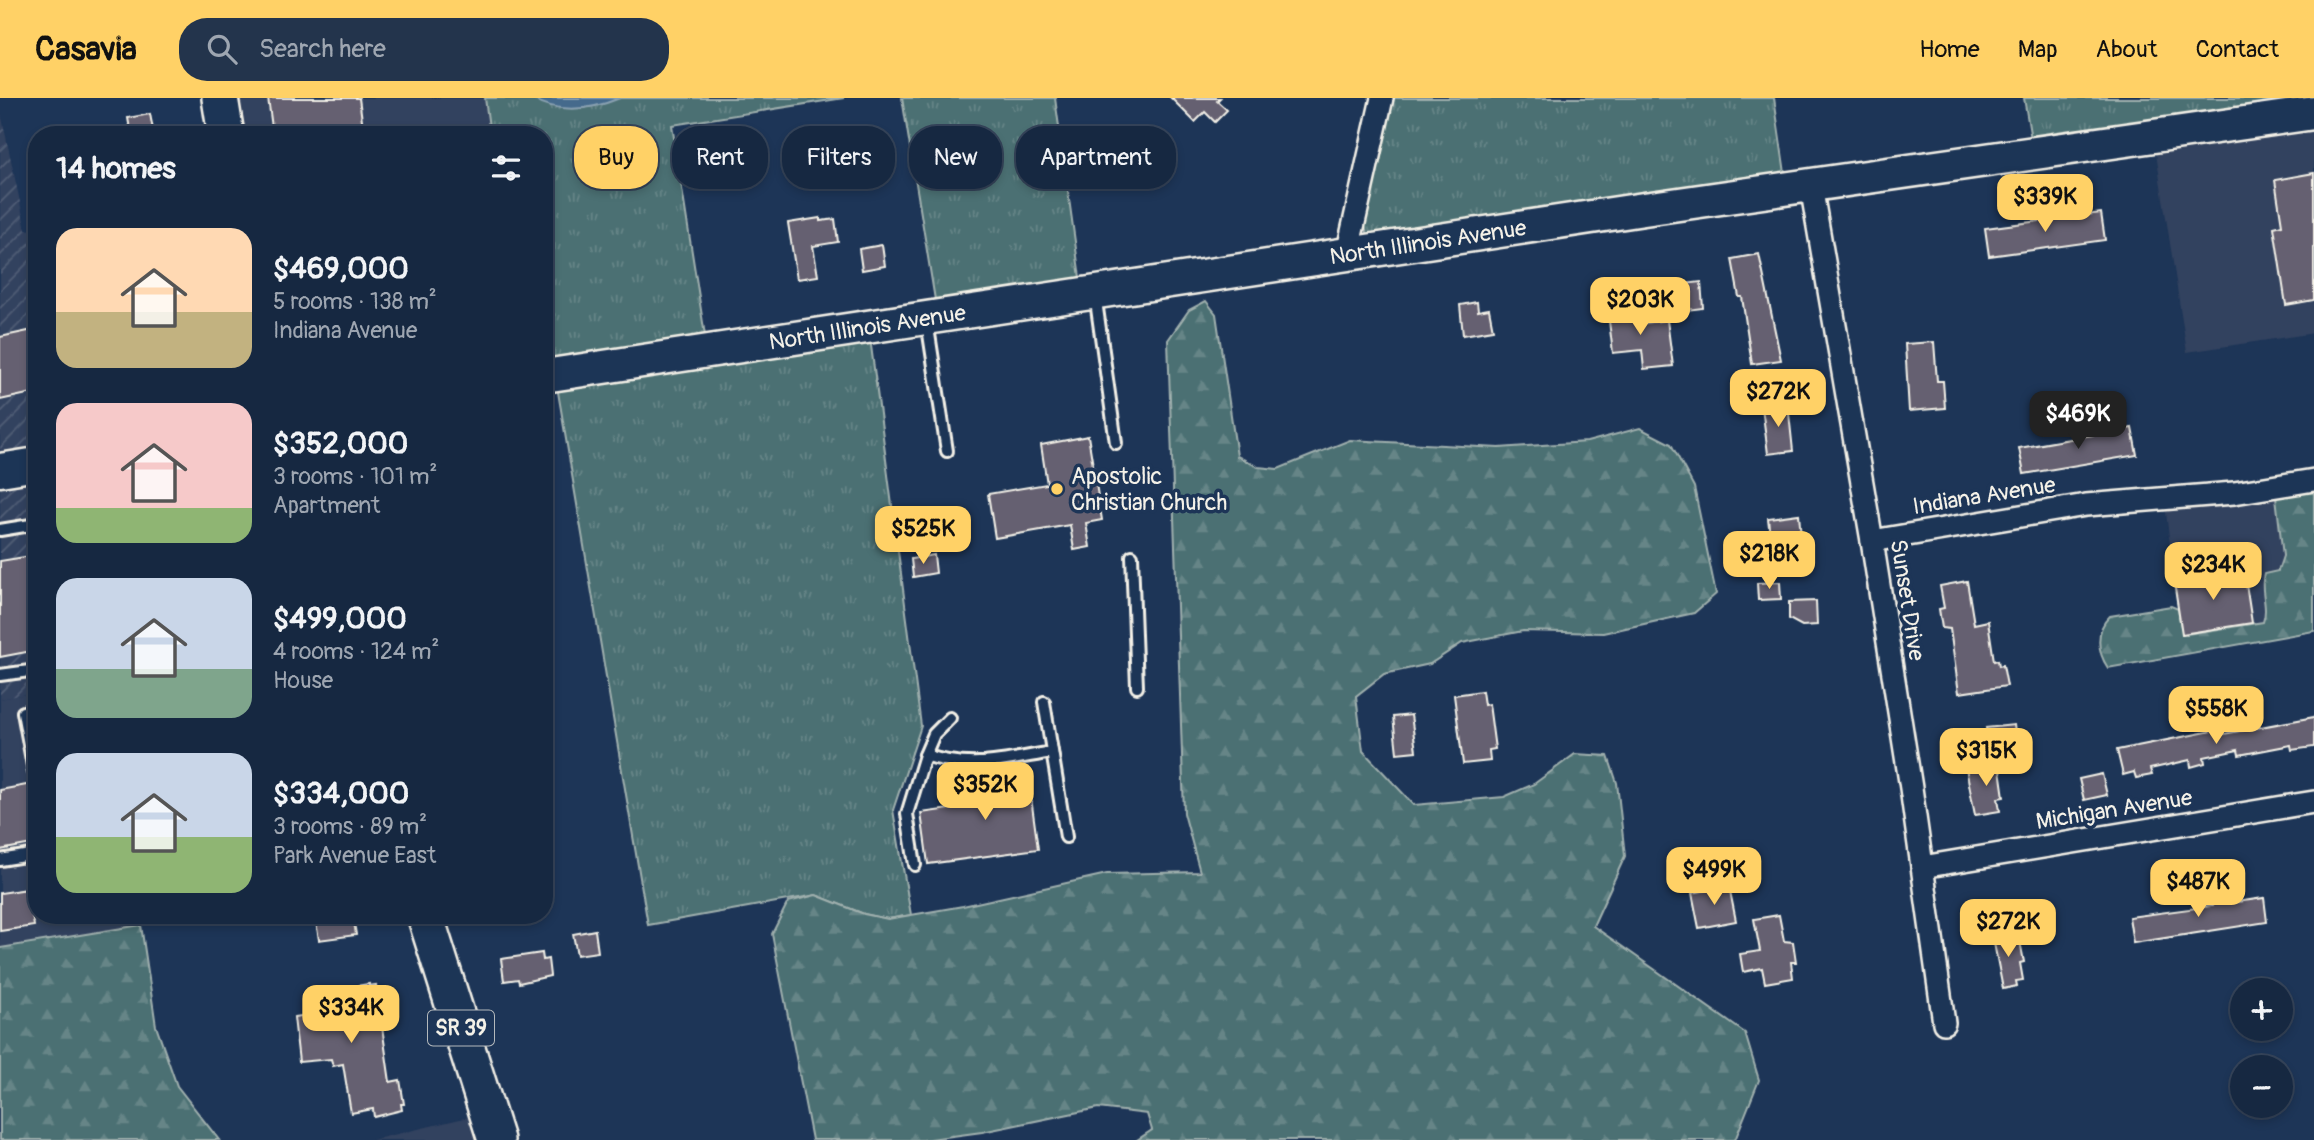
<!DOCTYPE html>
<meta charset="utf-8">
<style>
body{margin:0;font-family:Pangolin,sans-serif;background:#23344c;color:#f1f3f6;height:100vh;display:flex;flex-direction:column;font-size:26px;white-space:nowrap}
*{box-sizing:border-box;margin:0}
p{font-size:23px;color:#9ea6b1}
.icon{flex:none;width:38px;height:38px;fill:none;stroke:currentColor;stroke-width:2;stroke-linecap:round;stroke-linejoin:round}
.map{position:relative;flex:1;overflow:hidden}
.sheet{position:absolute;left:28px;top:28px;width:525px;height:798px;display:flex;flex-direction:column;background:#162841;border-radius:28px;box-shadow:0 4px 10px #0003,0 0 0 2px #35445a}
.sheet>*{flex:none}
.hud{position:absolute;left:574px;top:28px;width:665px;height:63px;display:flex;gap:14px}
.tools{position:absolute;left:2230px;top:880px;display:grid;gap:14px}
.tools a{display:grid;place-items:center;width:63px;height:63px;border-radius:50%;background:#162841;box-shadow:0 4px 10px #0003,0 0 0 2px #35445a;font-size:35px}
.price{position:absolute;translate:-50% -60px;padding:0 16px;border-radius:14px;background:#ffd166;color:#111;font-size:23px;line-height:46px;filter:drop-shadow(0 2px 4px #0008)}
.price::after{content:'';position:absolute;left:50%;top:42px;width:21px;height:16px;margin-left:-10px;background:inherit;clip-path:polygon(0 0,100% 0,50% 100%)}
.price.on{background:#222;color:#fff}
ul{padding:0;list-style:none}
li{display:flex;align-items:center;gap:21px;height:175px;padding:0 28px}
li span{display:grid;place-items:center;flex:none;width:196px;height:140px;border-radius:21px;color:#555}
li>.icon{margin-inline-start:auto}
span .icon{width:84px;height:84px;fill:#fffc;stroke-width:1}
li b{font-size:30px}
h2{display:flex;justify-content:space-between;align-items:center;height:84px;padding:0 28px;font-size:30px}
.tag{padding:0 24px;border-radius:28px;background:#162841;box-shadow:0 4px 10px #0003,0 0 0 2px #35445a;font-size:24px;line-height:63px}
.tag.on{background:#ffd166;color:#111}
header{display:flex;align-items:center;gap:42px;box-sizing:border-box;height:98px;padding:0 35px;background:#ffd166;color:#111}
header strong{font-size:33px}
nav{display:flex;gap:38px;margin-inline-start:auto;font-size:24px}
.search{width:490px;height:63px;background:#23344c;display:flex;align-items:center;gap:18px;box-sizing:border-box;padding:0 24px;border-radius:28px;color:#9ea6b1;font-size:26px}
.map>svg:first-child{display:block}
</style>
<header>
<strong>Casavia</strong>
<div class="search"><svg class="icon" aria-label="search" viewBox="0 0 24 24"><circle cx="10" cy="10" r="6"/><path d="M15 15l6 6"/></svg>Search here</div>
<nav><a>Home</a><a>Map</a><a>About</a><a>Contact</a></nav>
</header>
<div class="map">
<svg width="2314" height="1042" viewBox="0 0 2314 1042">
<defs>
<pattern id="industrial-furrows" width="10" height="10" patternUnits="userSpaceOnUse" patternTransform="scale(1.75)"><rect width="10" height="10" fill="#33425f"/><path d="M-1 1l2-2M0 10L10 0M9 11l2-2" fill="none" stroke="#515e76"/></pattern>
<pattern id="grass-tufts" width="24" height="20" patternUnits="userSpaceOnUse" patternTransform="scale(1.75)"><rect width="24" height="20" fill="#4b7073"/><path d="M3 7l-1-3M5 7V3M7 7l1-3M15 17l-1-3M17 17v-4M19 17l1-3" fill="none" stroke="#668587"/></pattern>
<pattern id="forest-firs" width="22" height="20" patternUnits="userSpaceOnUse" patternTransform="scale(1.75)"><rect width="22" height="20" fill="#4b7073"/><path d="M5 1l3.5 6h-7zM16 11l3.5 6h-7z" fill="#668587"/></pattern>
</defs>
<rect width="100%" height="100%" fill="#1d3557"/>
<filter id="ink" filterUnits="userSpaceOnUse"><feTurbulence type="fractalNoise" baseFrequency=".0143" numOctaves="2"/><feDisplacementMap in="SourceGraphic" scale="14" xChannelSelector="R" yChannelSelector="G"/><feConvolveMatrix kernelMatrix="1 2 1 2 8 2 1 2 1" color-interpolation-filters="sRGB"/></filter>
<g filter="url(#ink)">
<g fill="#33425f">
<path d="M232,0H485L490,37H239Z"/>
<path d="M2314,26V235L2187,254L2155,49Z"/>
<path d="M2275,394L2283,458L2278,473L2264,476L2262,482L2266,516L2263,524L2187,536L2181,529L2178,511L2165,406Z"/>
<path d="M37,594V817H139L141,827L0,850V601Z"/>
<path d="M477,1017L485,1042H372Z"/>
</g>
<path fill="url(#industrial-furrows)" d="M0,11L26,132L37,131V594L0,601Z"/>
<g fill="url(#grass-tufts)" stroke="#a0b0ae" stroke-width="2">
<path d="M485,0H844L672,27L706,244L544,269V37H490Z"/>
<path d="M902,0H1055L1081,187L936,208Z"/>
<path d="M1392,0H1774L1786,82L1376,142L1367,135L1364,124Z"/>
<path d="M2024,0H2314L2032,47Z"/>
<path d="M870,240L921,628L893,712L911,817L888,821L864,816L816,797L648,827L557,288Z"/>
</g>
<g fill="url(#forest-firs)" stroke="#a0b0ae" stroke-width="2">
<path d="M1206,203L1216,216L1237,358L1258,369L1278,371L1350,342L1499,350L1587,344L1640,330L1671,346L1694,389L1716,496L1694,515L1603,535L1523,533L1462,545L1430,566L1384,576L1356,598L1363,653L1414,707L1504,699L1534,686L1575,656L1608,658L1617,685L1625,758L1593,828L1745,935L1759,982L1735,1042H1137L1152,1032L1147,1016L1098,1010L982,1034L923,1042H812L772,836L788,804L816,797L864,816L888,821L963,808L1107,776L1200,774L1184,715L1168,242L1189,212Z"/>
<path d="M2314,393V533L2108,570C2097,554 2095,532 2110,518L2171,508L2178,511L2181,529L2187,536L2263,524C2269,508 2259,492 2264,476L2278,473L2283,458L2276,399Z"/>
<path d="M141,827L156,928L177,988L219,1042H0V850Z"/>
</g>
<path fill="#446b8c" stroke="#8aa1b1" stroke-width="2" d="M532,0H620C591,12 560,17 532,0Z"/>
<g fill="#656171" stroke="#f4f1e8" stroke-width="2">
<path d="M268,0H359L364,37H273Z"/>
<path d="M1171,0H1220L1217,3L1227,12L1215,24L1205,14L1195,24Z"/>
<path d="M150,16L154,37H131L128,20Z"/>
<path d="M2314,75V202L2286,207L2274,129L2282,127L2275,82Z"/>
<path d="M2101,115L2105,142L1989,158L1985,130Z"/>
<path d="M820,120V123L835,121L838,144L813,148L818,178L797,181L788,125Z"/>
<path d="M882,147L885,168L862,172L859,151Z"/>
<path d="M1759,156L1781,262L1752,266L1742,199H1739L1732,161Z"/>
<path d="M1701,184L1703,210L1679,213L1676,187Z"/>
<path d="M1477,204L1478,213L1489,211L1493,232L1463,237L1460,207Z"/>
<path d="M1628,204L1630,222L1638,221L1639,226L1667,222L1673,268L1644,271L1642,252L1613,255L1607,207Z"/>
<path d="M33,232L37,253V294L0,302V239Z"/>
<path d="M1934,244L1937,283H1943L1945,310L1909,313L1905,246Z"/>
<path d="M1788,306L1793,353L1768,356L1762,309Z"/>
<path d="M2132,330L2137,357L2024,376L2019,350Z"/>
<path d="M1088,338L1102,422L1086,425L1090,449L1074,452L1070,427L995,440L988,396L1047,386L1041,347Z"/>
<path d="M1799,416L1801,439L1791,441L1794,461L1773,464L1768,420Z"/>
<path d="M37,457V552L0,559V463Z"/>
<path d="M934,457L936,475L913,479L911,461Z"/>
<path d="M2244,473L2252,525L2182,536L2174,484Z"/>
<path d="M1967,483L1974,526L1988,523L1994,563L1998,562L1999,568L2003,567L2007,588L1959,595L1950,531L1942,530L1939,511L1944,510L1940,488Z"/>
<path d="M1780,484L1781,501L1758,502L1757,485Z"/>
<path d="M1816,503L1817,527L1802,528L1789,521V504Z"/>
<path d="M1482,593L1484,607L1489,606L1495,651L1489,652L1490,663L1463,666L1454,597Z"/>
<path d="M1411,617L1416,653L1397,655L1393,619Z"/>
<path d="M2314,619V649L2292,652L2291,647L2239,657L2238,652L2204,659L2205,665L2191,669L2190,662L2150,671L2152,677L2136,680L2134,674L2123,677L2117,652L2217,632L2218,637Z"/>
<path d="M2014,627L2017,650L1989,653L1986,630Z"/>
<path d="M1999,664L2004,699L1998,700L2000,713L1975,717L1966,670Z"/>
<path d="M1008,670V672L1027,670L1038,751L928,766L921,715L985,706L981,676H984L983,673Z"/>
<path d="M2102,676L2107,697L2084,702L2079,681Z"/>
<path d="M37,685V745L0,752V692Z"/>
<path d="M1729,788L1736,823L1699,830L1692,795Z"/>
<path d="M28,791L34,828L0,833V795Z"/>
<path d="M2235,798L2236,804L2264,800L2267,824L2133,845L2129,819L2212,808L2211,802Z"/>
<path d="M323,817H353L356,837L319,842L315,818Z"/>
<path d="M1779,817L1784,843L1793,844L1796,864H1791L1793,880L1765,885L1762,870L1743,874L1740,856L1760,853L1754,821Z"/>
<path d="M595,832L598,854L577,857L573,836Z"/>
<path d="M2008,832L2010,845L2020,843L2024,864L2020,865L2023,882L2016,883L2017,888L2003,891L1992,835Z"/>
<path d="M542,855L543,862L548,861L550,878L519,885L518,881L504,883L501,861Z"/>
<path d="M369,886V888L376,887L390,984L400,982L404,1006H401L402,1012L374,1019L373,1011L351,1015L343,966L333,968L331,961L299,964L294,919L309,917L306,896Z"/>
</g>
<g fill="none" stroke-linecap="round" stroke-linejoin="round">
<g stroke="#f4f1e8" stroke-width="16">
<g id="lane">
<path d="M1095,196L1116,345"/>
<path d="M927,223L947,353"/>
<path d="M0,432L37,426"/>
<path d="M1132,458L1137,589"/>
<path d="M0,577L37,572"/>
<path d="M1044,604L1066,739"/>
<path d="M925,657C972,673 1005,662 1052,654"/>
<path d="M34,673L23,614L37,611"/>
<path d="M0,762L37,756"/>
<path d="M915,767L907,716L925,657L934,636L950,620"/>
</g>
</g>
<g stroke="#f4f1e8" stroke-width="26">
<g id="street">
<path d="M1811,88L1872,443L1911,690L1944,925"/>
<path d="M1347,156L1382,0"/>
<path d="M1872,443L2086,407L2234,395L2314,382"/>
<path d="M1922,769L2314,704"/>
</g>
</g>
<g stroke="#f4f1e8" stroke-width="37">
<g id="secondary">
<path id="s1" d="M544,278L1644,111L2314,15"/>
<path d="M0,372L37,366"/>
</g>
</g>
<g stroke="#f4f1e8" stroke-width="40">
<g id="primary">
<path d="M220,0L226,37"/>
<path d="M425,817L496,1042"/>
</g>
</g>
<use href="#lane" stroke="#1d3557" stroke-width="10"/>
<use href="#street" stroke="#1d3557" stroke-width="21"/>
<use href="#secondary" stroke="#1d3557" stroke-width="32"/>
<use href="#primary" stroke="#1d3557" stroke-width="35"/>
</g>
</g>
<circle fill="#ffd166" stroke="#1d3557" stroke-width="2.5" cx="1057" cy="391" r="7"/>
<g text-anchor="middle" stroke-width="7" stroke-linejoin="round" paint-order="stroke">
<rect fill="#1d3557" stroke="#b4b9bc" stroke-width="2" x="428" y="912.5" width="66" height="35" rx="5"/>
<g font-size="21" font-weight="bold" fill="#f4f1e8">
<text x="461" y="937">SR 39</text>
</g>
<g font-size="23" fill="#f4f1e8" stroke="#1d3557">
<text dy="8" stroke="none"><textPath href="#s1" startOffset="894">North Illinois Avenue</textPath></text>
<text dy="8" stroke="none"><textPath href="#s1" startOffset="327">North Illinois Avenue</textPath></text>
<text transform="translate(1984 397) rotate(-9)" y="8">Indiana Avenue</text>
<text transform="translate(1908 502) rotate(81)" y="8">Sunset Drive</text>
<text transform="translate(2114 711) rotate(-9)" y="8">Michigan Avenue</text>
</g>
<g font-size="23" fill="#f4f1e8" stroke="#1d3557" text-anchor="start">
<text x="1071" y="386">Apostolic<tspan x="1071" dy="26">Christian Church</tspan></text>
</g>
</g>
</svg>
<div class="tools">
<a>+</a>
<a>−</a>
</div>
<b class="price" style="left:2045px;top:136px">$339K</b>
<b class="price" style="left:1640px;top:239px">$203K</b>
<b class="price" style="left:1778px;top:331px">$272K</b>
<b class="price on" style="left:2078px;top:353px">$469K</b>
<b class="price" style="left:923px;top:468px">$525K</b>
<b class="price" style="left:1769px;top:493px">$218K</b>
<b class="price" style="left:2213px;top:504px">$234K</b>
<b class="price" style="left:2216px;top:648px">$558K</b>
<b class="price" style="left:1986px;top:690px">$315K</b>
<b class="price" style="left:985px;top:724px">$352K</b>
<b class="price" style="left:1714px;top:809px">$499K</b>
<b class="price" style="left:2198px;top:821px">$487K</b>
<b class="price" style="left:2008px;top:861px">$272K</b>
<b class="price" style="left:351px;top:947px">$334K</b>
<div class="hud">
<a class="tag on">Buy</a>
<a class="tag">Rent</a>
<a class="tag">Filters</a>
<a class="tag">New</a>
<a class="tag">Apartment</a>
</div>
<section class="sheet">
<h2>14 homes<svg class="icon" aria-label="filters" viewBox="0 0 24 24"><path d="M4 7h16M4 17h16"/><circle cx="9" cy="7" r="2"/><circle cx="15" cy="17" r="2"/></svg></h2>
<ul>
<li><span style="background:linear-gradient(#ffd9b3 60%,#c2b280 0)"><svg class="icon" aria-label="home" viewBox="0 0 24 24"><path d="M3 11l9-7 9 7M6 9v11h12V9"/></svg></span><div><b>$469,000</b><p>5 rooms · 138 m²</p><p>Indiana Avenue</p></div></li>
<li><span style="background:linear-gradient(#f6c9c9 75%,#8fb573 0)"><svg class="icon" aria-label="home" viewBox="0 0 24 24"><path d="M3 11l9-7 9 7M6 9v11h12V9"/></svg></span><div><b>$352,000</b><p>3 rooms · 101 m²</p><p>Apartment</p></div></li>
<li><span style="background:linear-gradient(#c9d6e8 65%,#7fa58c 0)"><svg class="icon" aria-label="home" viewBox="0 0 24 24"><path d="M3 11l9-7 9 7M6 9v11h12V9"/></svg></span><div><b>$499,000</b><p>4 rooms · 124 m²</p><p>House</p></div></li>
<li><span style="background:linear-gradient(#c9d6e8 60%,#8fb573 0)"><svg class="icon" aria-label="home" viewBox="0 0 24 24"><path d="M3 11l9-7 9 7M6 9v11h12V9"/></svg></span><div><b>$334,000</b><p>3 rooms · 89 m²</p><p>Park Avenue East</p></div></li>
</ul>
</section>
</div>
